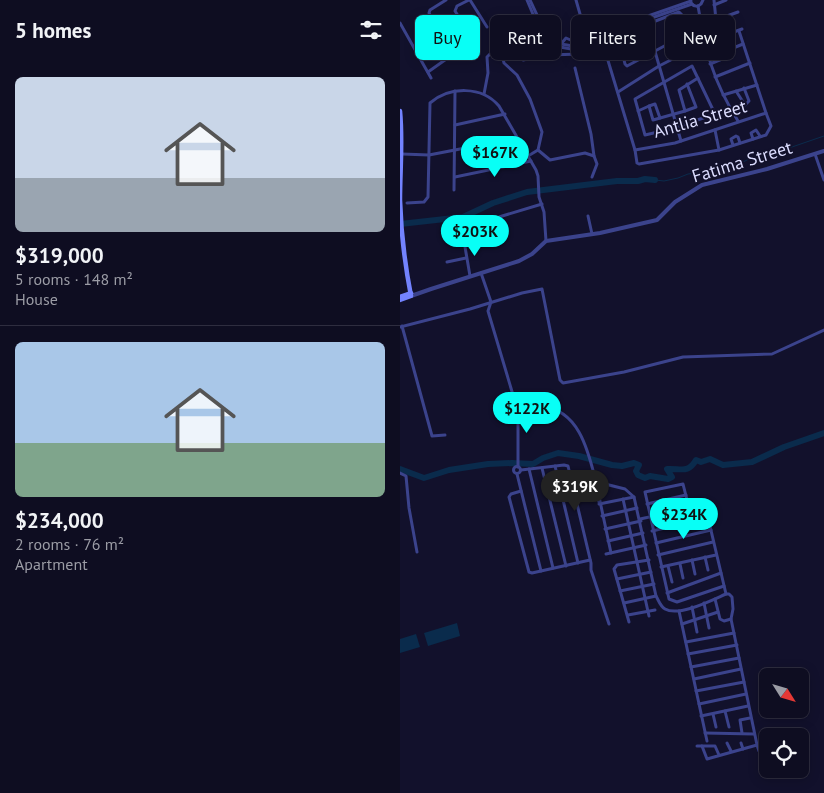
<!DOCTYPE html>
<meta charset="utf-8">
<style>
body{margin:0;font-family:"PT Sans",sans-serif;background:#17162a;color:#f1f3f6;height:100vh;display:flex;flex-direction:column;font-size:19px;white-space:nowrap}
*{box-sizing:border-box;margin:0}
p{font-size:16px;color:#9b9ca5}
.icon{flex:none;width:28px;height:28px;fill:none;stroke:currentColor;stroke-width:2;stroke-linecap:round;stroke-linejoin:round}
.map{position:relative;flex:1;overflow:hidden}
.details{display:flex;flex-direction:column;background:#0e0d21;width:400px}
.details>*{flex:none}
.guide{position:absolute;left:15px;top:15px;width:334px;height:45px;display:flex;gap:10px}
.needle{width:32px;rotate:127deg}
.buttons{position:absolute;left:359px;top:668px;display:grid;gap:10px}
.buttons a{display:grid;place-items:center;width:50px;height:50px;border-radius:8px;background:#0e0d21;box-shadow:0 2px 12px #0003,0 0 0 1px #2e2d3f;font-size:25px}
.price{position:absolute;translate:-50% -42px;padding:0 11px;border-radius:18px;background:#08fff6;color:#111;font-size:16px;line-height:32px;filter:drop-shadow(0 1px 2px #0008)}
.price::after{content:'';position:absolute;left:50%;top:30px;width:15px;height:11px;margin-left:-8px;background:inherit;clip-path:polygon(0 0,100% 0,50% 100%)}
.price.current{background:#222;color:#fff}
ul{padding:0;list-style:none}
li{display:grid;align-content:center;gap:10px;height:265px;padding:0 15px}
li+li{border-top:1px solid #2e2d3f}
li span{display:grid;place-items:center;height:155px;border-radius:8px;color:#555}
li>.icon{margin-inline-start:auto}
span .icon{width:90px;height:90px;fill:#fffc;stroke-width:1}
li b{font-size:21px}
h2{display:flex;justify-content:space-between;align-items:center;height:60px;padding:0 15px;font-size:21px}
.tag{padding:0 18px;border-radius:8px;background:#0e0d21;box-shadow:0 2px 12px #0003,0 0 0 1px #2e2d3f;font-size:18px;line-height:45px}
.tag.current{background:#08fff6;color:#111}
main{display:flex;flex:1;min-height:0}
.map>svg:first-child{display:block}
</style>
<main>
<section class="details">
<h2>5 homes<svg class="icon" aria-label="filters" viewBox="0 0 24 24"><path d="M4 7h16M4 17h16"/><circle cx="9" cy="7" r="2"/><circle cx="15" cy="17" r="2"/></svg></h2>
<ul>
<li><span style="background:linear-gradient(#c9d6e8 65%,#9aa5b1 0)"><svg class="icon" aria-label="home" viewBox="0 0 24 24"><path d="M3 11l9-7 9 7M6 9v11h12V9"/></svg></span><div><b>$319,000</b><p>5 rooms · 148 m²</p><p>House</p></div></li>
<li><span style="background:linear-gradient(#a9c7e8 65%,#7fa58c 0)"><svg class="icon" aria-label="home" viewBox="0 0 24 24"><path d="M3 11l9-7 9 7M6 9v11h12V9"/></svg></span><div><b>$234,000</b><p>2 rooms · 76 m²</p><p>Apartment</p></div></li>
</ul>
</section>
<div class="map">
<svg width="424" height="793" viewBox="0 0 424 793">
<rect width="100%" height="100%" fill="#12112c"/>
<g fill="#0a2b4c">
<path d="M57,623L60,636L28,646L24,633Z"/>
<path d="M16,634L20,647L0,653V639Z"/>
</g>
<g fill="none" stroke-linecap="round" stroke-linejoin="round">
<path stroke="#0a2b4c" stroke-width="1" d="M255,180L264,181L278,178L288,174L323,169L329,164L337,165L349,159H357L424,136"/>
<g stroke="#0a2b4c" stroke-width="6">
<path d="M0,224L63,217L93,203L127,192L217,181H238L245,179L255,180"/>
<path d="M0,469L24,478L49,470L88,464L112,463L133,464L143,458L158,453L179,456L212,465L222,466L234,463L239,465L236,471L238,475L245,478L250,476L268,479L272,477L267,469C281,468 288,474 296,460L301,462L310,459L323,465L352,462L384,447L424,433"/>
</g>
<g stroke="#3b438c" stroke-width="3">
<path d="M69,0L57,6L55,11L71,36"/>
<path d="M70,0L87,27"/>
<path d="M127,0L135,19L147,39L160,47L171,49L184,47L240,22L292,4"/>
<path d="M130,0L144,30L149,37L161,44L173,46L186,44L228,23L291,1"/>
<path d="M176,0L180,14"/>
<path d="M314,0L316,20L320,37"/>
<path d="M291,3C294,7 298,7 301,4L303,0"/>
<path d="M314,5L326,0"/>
<path d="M298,6C306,53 313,81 338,121"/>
<path d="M316,20L338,12"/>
<path d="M0,23L31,78"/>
<path d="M247,24L281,141"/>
<path d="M232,30L240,58"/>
<path d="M269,43L266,32L283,27"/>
<path d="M161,44L166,38L182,45"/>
<path d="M203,44L235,150L275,143L366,113L339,31"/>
<path d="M150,55L137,47L123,52L121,58L123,60L150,55L179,54L232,30L279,12L282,15L283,36L227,66L225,64L218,36"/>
<path d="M322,59L332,55L331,49"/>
<path d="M310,64L322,59L321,53L343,44"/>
<path d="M292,66L315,114L271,129L245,135L235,99Z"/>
<path d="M175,68L191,134L194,156L197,164L192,177"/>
<path d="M28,72L52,55L29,13L30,10L46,0"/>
<path d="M315,77L350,63"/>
<path d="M336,91L345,105L349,101L344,88"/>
<path d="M218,92L259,66L304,43L342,29"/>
<path d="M84,94L88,73L87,57L93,51H99L102,55L104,63L117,75L130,99L142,132L138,150L128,156"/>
<path d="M323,95L357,85"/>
<path d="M249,106L255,104L260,118"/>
<path d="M238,111L249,106L253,120L285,111L279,90L298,78"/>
<path d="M285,111L296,107L287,84"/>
<path d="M55,125L105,114"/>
<path d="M315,130L319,150"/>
<path d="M353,139L351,133L356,130L360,136"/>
<path d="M333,145L331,139L336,136L338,137L340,143"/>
<path d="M138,150L150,160L185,153L194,156"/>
<path d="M235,150L237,163L239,164L319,150L366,135L371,126L366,113"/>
<path d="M2,154L29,155L117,138"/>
<path d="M415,154L424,180"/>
<path d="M55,177L131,161"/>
<path d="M54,190L55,91"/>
<path d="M7,203L24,202L28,197L30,103C50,86 82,86 99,106L136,170L138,176L139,197L144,212L146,241"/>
<path d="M188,216L192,234"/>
<path d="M96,226V220L99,217L142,204"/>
<path d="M64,241L70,276"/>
<path d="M47,262L66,258"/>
<path d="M81,273L91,302L88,311L116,405L118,408C126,409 134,406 142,407C178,409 188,450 195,478"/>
<path d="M2,326L32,436L45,435"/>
<path d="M0,327L70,309L122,293L142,289L160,380L163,383L224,372L283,357L372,354L424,330"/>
<path d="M155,466L178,563"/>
<circle cx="117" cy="470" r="3.5"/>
<path d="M118,467V408"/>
<path d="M142,468L166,566"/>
<path d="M129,469L153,568"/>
<path d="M121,470L164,465L168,466L191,563V570L209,624"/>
<path d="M0,473L6,476L9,508L17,552"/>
<path d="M117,474L141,571"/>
<circle cx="196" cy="482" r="4.5"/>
<path d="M201,483L225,489L234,497L256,596C259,601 260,606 265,609C279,617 312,600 326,594H329L332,597L333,609L331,619L357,745L307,759L302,746H315L319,755"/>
<path d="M194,487L199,502"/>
<path d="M197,487L211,553"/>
<path d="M121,491L111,494L109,497L129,572L132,573L190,560"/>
<path d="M223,499L249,616"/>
<path d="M199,504L234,497"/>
<path d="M247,504L286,495"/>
<path d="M305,505L326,594"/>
<path d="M289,508L283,484L245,492L269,599L277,602L324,586"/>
<path d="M202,516L237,508"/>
<path d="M240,519L310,504"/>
<path d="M205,529L241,521"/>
<path d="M252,531L308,518"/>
<path d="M208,541L243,533"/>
<path d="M256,543L311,530"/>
<path d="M206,554L246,545"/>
<path d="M258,555L313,542"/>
<path d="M305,557L308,570"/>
<path d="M292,560L295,574"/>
<path d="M280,564L283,578"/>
<path d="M268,566L272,582"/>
<path d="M261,567L316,555"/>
<path d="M217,579L251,572"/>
<path d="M220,591L254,584"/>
<path d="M267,593L321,573"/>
<path d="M315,599L320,619L324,621L331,619"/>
<path d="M224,603L256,596"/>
<path d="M304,603L309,628"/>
<path d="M292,607L297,632"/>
<path d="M279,611L307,741"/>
<path d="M228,615L255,610"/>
<path d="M229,622L214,569L217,565L249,560"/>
<path d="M282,624L318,612"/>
<path d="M286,642L334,633"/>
<path d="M288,654L337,645"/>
<path d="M291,667L339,658"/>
<path d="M294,679L341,669"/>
<path d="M296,691L344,682"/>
<path d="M299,704L346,694"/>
<path d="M325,711L329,727"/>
<path d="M313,714L316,727"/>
<path d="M301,716L348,706"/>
<path d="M305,733L354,734"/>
<path d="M342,733L340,720L350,718"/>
<path d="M327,743L331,751"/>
<path d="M341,743L343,749"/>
<path d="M357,745L359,751"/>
<path d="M297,746H302"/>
</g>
<path stroke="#3b438c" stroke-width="4" d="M11,296L31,289L119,261L132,254L146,241L200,233L257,220L275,202L302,185L367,169L424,151"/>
<g stroke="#7383ff" stroke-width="4.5">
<path d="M0,111C3,141 0,171 0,200C1,232 5,265 11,296L0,300"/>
<path d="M0,297L11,293"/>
</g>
</g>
<g text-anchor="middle" stroke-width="4" stroke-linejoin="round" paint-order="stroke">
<g font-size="18" fill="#dcddff" stroke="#12112c">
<text transform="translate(300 119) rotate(-16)" y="6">Antlia Street</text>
<text transform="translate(342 162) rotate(-17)" y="6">Fatima Street</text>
</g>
</g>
</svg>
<div class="buttons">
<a><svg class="needle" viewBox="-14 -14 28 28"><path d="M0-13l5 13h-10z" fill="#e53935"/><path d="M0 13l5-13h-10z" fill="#9b9ca5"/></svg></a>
<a><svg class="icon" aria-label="locate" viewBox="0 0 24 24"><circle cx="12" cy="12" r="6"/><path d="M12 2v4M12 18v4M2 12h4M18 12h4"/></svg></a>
</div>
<b class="price" style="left:95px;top:178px">$167K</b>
<b class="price" style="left:75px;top:257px">$203K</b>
<b class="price" style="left:127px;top:434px">$122K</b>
<b class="price current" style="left:175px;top:512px">$319K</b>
<b class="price" style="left:284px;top:540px">$234K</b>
<div class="guide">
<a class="tag current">Buy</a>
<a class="tag">Rent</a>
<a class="tag">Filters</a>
<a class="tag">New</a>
</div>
</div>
</main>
